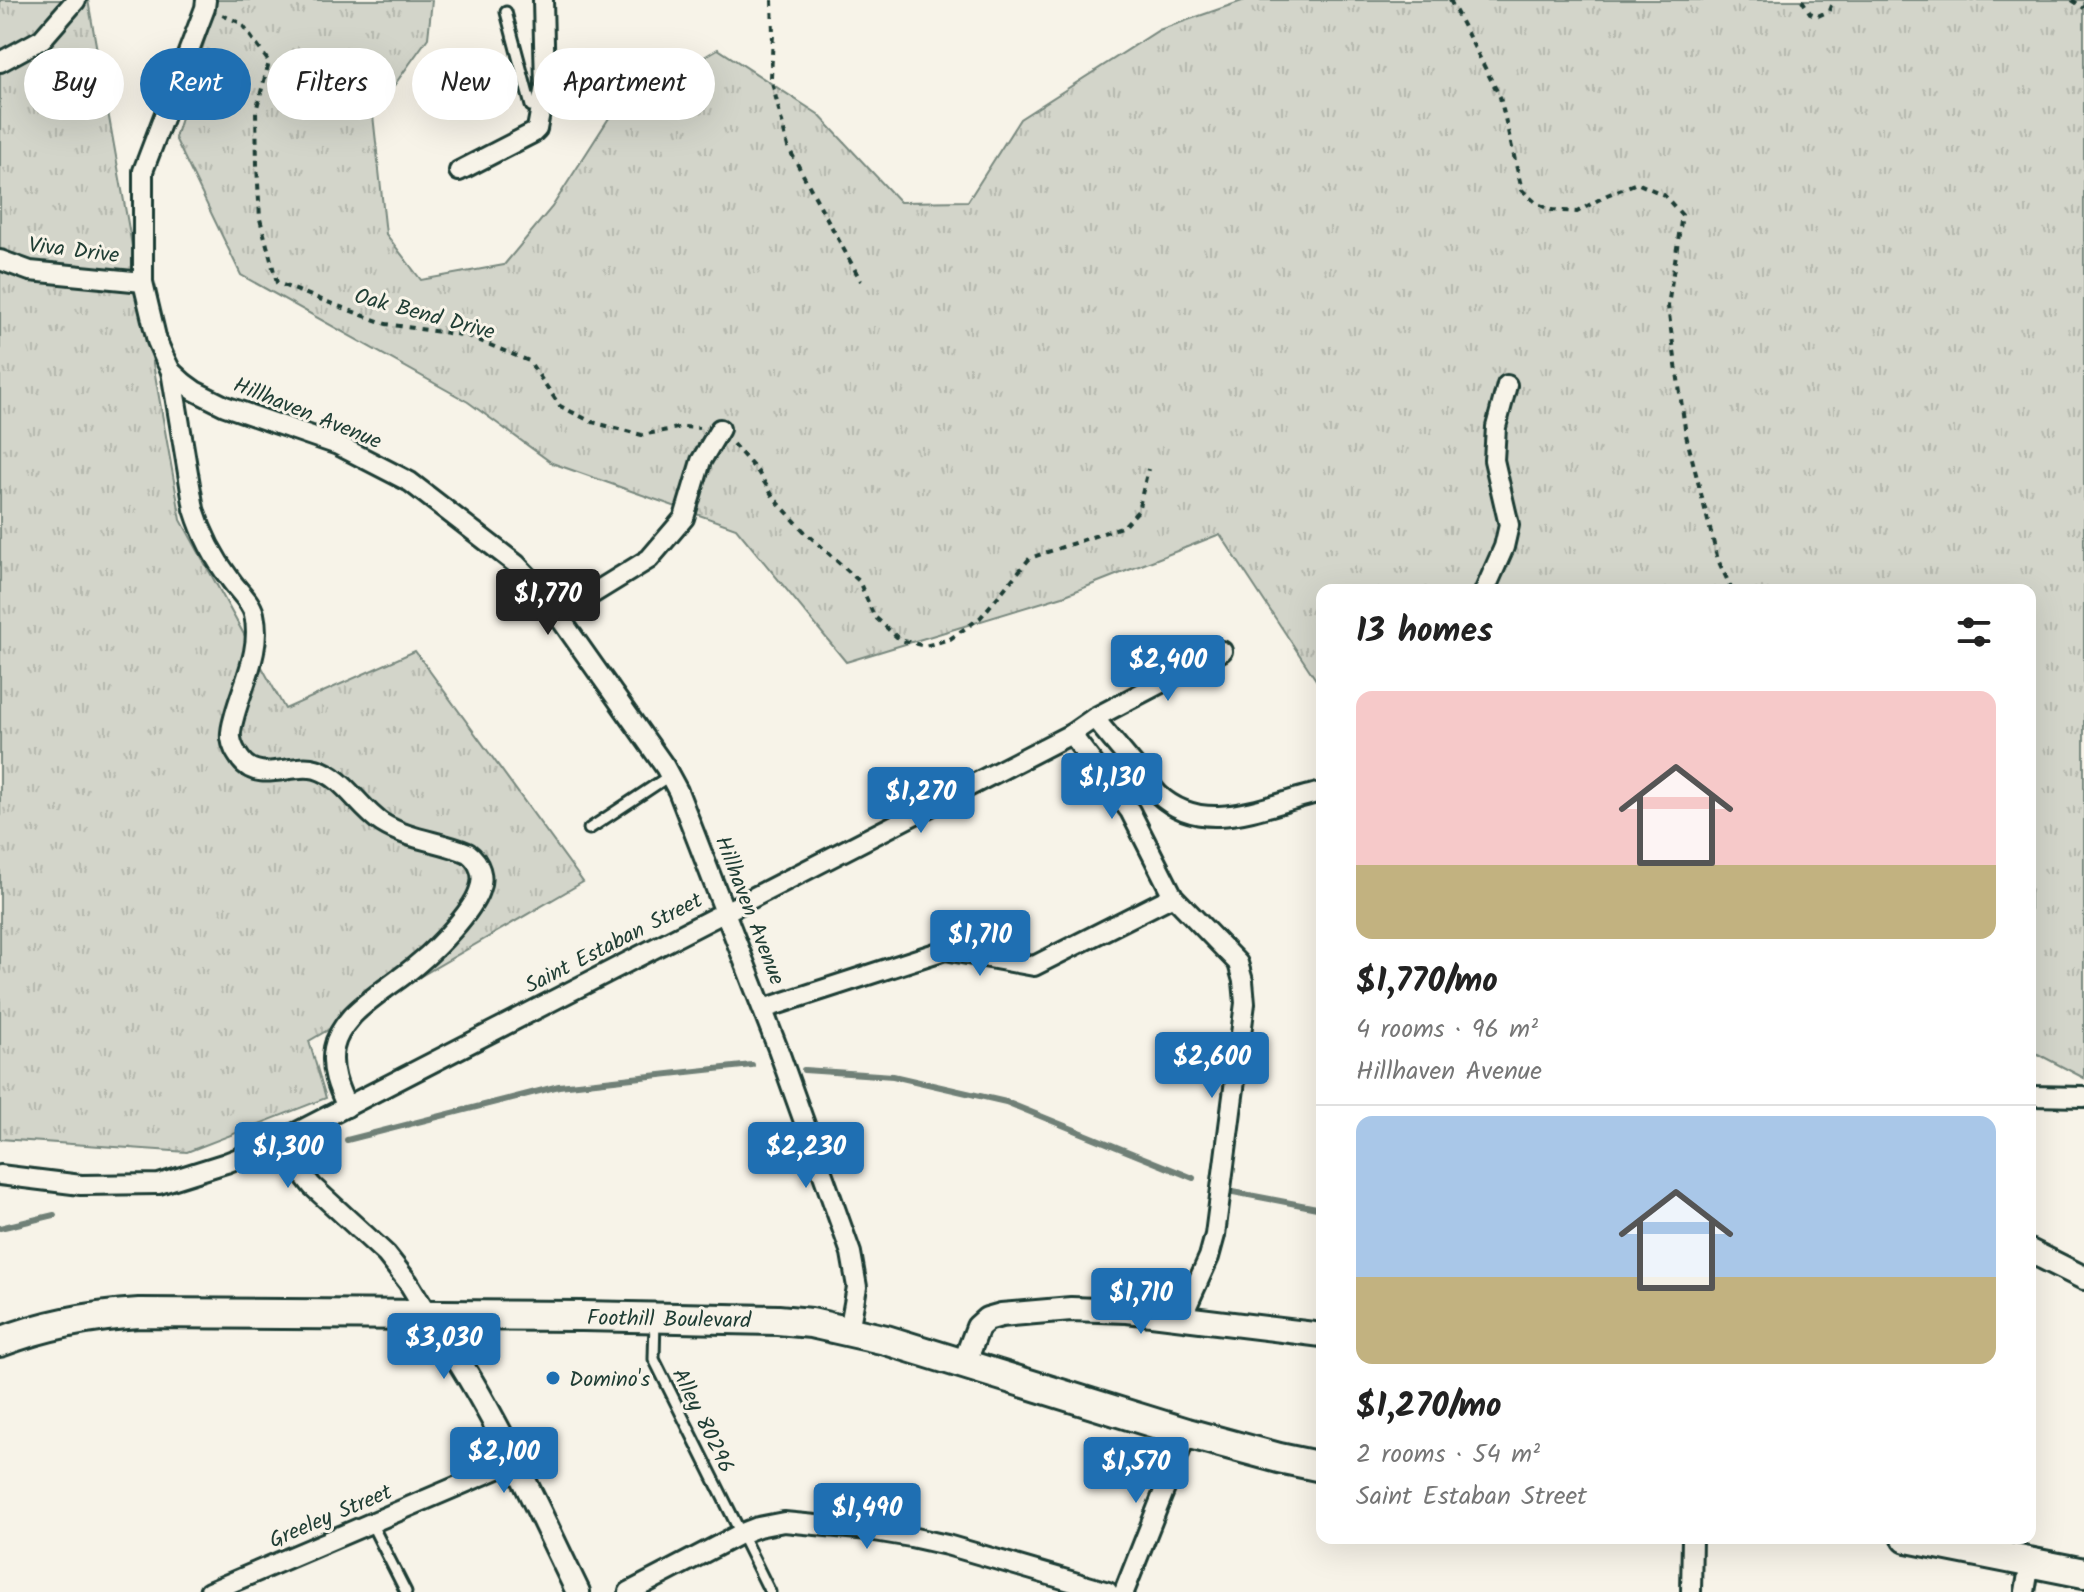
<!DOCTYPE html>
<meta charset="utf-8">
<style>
body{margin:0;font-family:Kalam,sans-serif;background:#f6f6f6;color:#222;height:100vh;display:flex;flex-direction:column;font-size:30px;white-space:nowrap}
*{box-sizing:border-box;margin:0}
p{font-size:26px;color:#767676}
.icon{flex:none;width:44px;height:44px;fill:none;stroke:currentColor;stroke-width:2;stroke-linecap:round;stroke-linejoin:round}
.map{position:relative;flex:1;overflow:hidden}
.panel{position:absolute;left:1316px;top:584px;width:720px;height:960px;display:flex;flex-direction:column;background:#fff;border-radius:16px;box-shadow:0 8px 32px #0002}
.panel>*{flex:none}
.guide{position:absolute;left:24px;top:48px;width:760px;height:72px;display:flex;gap:16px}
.price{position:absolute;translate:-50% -68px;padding:0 18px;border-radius:8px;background:#1f6fb2;color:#fff;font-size:26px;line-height:52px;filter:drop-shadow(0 2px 4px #0008)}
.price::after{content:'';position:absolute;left:50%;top:48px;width:24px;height:18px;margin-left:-12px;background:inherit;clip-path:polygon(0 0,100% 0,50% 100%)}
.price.current{background:#222;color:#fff}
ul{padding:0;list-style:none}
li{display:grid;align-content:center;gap:16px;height:424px;padding:0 40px}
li+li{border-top:2px solid #e0e0e0}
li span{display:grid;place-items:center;height:248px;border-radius:16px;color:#555}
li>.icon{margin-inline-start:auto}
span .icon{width:144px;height:144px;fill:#fffc;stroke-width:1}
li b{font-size:34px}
h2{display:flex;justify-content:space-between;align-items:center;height:96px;padding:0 40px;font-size:34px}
.chip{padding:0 28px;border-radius:36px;background:#fff;box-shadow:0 8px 32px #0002;font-size:28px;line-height:72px}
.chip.current{background:#1f6fb2;color:#fff}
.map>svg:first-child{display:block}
</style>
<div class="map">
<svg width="2084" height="1592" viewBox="0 0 2084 1592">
<defs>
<pattern id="grass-tufts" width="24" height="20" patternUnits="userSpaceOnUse" patternTransform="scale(2)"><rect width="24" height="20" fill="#d3d5ca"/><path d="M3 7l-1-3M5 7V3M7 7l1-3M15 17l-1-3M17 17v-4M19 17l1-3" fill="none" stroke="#b5b8ae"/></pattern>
</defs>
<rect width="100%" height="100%" fill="#f7f3e8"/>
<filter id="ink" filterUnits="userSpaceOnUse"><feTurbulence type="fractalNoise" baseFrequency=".0125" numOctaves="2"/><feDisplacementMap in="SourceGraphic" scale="16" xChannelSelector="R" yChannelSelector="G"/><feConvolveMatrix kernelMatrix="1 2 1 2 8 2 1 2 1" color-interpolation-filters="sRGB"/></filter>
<g filter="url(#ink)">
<g fill="url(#grass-tufts)" stroke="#79897f" stroke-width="2">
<path d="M0,0H88L181,520L285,709L415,651L583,882L309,1041L326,1098L187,1152L0,1139Z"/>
<path d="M217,0H432L428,38L373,115L386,234L421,280L504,265L552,207L609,118L648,90L718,49L818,114L900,202L968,201L1020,119L1159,30L1245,0H2084V1078L2038,1054L2030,1053V590H1322V689L1220,534L1063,596L846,662L736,528L552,463L468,402L241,275L175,138Z"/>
</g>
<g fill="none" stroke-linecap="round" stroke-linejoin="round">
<g stroke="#6f8077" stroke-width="6">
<path d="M804,1070L893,1076L1006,1102L1193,1178"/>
<path d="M347,1140L559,1086L752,1065"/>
<path d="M1228,1191L1322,1209"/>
<path d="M0,1228L54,1215"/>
</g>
<g stroke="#1f3d34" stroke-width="15">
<g id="service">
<path d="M506,12L531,106L542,101"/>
<path d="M589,829L669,776"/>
<path d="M655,1319L654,1359L770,1592"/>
<path d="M371,1523L406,1592"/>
</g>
</g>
<g stroke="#1f3d34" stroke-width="24">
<g id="minor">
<path d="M206,0L205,8L143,171V282L157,341L164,357L171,371L184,383L195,391L225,406L338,445L410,482L516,564L538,587L665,767L678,791L778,1049L851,1253L857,1287L849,1331"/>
<path d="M0,62L42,39L76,0"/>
<path d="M459,171L533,133L537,129L545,86L543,0"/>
<path d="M0,260L30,271L143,282"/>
<path d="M171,371L194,509C202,535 213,557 230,579C237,590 251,601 254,614C262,649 244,681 235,714C233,722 230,730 231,738C232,747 236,753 241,760C259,784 293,762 316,769C344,777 359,808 382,823C409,840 440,841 468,853C480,862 485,877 479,891C472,912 437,948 420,962C399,981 372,995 352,1016C345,1024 336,1037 334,1048C330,1069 338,1088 347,1107"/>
<path d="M1485,590L1504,547L1509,525L1494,460L1496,427L1507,385"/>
<path d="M558,615L649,559L684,518L701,461L720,429"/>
<path d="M1094,718L1158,794C1206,839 1268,803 1322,792"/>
<path d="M1071,734L1130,811L1173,896L1238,963L1243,981L1245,1003L1215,1235L1209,1257L1182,1317"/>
<path d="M763,1009L945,950L1034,966L1173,896"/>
<path d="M2030,1096L2084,1097"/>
<path d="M283,1139L297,1167L312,1186L386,1254L408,1282L428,1315"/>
<path d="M0,1175L81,1185L159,1184L226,1163L272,1145L1071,734L1094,718L1222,651"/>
<path d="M209,1592L514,1462"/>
<path d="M629,1592L740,1534L758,1527L784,1522L869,1530L911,1537L947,1545L1108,1592"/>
<path d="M1124,1592L1187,1433"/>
<path d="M1691,1592L1692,1538"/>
<path d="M2025,1592L2030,1562"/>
</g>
</g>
<g stroke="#1f3d34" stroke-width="28">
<g id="tertiary">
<path d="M2030,1251L2084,1278"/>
<path d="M428,1315C490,1400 532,1498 578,1592"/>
<path d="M964,1364L978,1327L987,1319L1001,1315L1071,1309L1127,1311L1322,1335"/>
</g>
</g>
<g stroke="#1f3d34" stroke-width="34">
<g id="primary">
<path d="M0,1342C44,1325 91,1316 139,1313L582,1316L778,1320L811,1323L886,1340L1187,1433L1279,1458L1322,1467"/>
<path d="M1907,1538L2084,1573"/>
</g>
</g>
<g stroke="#1f3d34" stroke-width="4" stroke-dasharray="6 6" stroke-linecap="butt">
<path d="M772,0L773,34L771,78L788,147L861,281"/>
<path d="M1450,0L1500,97L1522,190L1536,203L1551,210L1577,212L1607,195L1637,183L1664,195L1682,215L1668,306L1671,330L1686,435L1718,560L1732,590"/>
<path d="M1802,0L1810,13L1818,16L1829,11L1833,0"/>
<path d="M2072,0L2084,8"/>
<path d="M222,15L241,23L269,62L256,111L257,165L260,219L277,283L386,324L468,336L529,361L560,406L592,422L642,435L683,427L699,428"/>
<path d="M733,444L758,472L774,498L804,531L859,581L874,616L900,640L925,646L950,639L980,618L1030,558L1124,526L1138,511L1148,469"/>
</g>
<use href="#service" stroke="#f7f3e8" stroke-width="9"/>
<use href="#minor" stroke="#f7f3e8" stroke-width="18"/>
<use href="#tertiary" stroke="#f7f3e8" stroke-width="22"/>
<use href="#primary" stroke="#f7f3e8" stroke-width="28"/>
</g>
</g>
<circle fill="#1f6fb2" stroke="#f7f3e8" stroke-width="3" cx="553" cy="1378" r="8"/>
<g text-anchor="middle" stroke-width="6" stroke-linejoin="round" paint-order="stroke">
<g font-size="22" fill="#1f3d34" stroke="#f7f3e8">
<text transform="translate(74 249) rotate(7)" y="8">Viva Drive</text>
<text transform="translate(425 313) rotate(15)" y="8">Oak Bend Drive</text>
<text transform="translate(308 412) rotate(22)" y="8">Hillhaven Avenue</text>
<text transform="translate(751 910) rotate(69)" y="8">Hillhaven Avenue</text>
<text transform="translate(613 942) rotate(-27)" y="8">Saint Estaban Street</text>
<text transform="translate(669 1318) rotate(1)" y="8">Foothill Boulevard</text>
<text transform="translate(704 1420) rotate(64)" y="8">Alley 80296</text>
<text transform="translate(330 1515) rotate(-23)" y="8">Greeley Street</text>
</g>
<g font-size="22" fill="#1f3d34" stroke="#f7f3e8" text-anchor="start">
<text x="569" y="1386">Domino's</text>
</g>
</g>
</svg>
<b class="price current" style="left:548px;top:637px">$1,770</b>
<b class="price" style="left:1168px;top:703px">$2,400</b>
<b class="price" style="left:1112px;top:821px">$1,130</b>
<b class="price" style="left:921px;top:835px">$1,270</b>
<b class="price" style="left:980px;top:978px">$1,710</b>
<b class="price" style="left:1212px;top:1100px">$2,600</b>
<b class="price" style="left:288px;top:1190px">$1,300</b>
<b class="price" style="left:806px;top:1190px">$2,230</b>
<b class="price" style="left:1141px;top:1336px">$1,710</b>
<b class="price" style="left:444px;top:1381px">$3,030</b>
<b class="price" style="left:504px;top:1495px">$2,100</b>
<b class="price" style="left:1136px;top:1505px">$1,570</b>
<b class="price" style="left:867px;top:1551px">$1,490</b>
<div class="guide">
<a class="chip">Buy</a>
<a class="chip current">Rent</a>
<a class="chip">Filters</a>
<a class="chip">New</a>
<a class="chip">Apartment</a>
</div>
<section class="panel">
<h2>13 homes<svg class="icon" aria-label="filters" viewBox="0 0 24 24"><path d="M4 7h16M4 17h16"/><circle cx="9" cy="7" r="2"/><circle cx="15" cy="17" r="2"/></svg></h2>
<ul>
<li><span style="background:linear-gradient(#f6c9c9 70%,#c2b280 0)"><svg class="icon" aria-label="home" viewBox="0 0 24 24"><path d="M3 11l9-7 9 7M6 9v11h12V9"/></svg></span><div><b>$1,770/mo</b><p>4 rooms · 96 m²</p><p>Hillhaven Avenue</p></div></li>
<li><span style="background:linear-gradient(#a9c7e8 65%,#c2b280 0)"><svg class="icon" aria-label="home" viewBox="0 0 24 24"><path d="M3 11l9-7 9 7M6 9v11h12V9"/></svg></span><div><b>$1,270/mo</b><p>2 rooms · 54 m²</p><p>Saint Estaban Street</p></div></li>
</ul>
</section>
</div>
